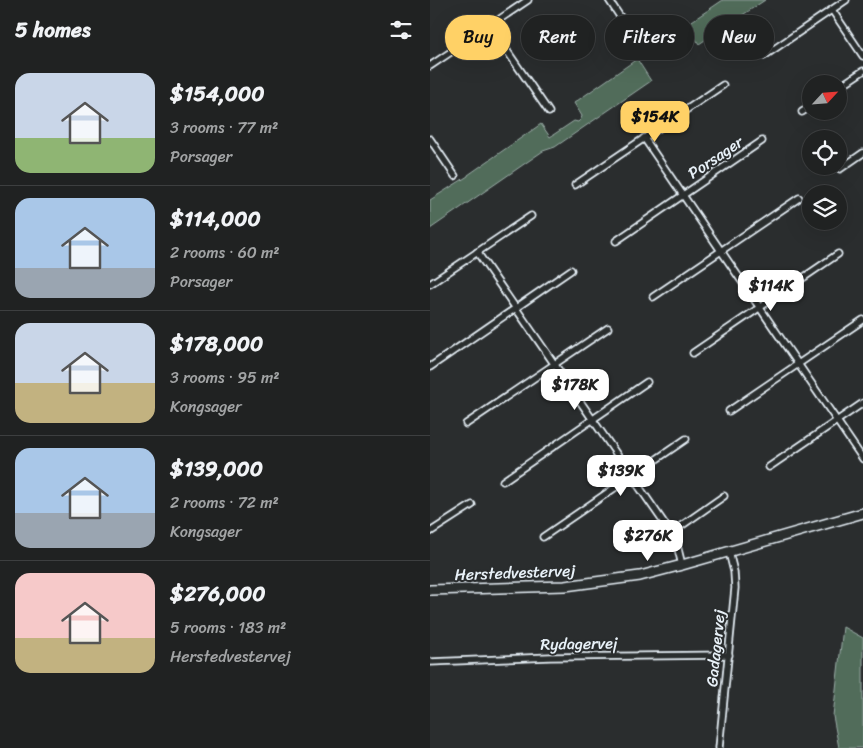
<!DOCTYPE html>
<meta charset="utf-8">
<style>
body{margin:0;font-family:Sriracha,sans-serif;background:#282a2a;color:#f1f3f6;height:100vh;display:flex;flex-direction:column;font-size:19px;white-space:nowrap}
*{box-sizing:border-box;margin:0}
p{font-size:16px;color:#a2a4a5}
.icon{flex:none;width:28px;height:28px;fill:none;stroke:currentColor;stroke-width:2;stroke-linecap:round;stroke-linejoin:round}
.map{position:relative;flex:1;overflow:hidden}
.sheet{display:flex;flex-direction:column;background:#202222;width:430px}
.sheet>*{flex:none}
.guide{position:absolute;left:15px;top:15px;width:342px;height:45px;display:flex;gap:10px}
.needle{width:32px;rotate:64deg}
.fabs{position:absolute;left:372px;top:75px;display:grid;gap:10px}
.fabs a{display:grid;place-items:center;width:45px;height:45px;border-radius:50%;background:#202222;box-shadow:0 5px 20px #0002,0 0 0 1px #3d3f40;font-size:25px}
.price{position:absolute;translate:-50% -42px;padding:0 11px;border-radius:10px;background:#fff;color:#222;font-size:16px;line-height:32px;filter:drop-shadow(0 1px 2px #0008)}
.price::after{content:'';position:absolute;left:50%;top:30px;width:15px;height:11px;margin-left:-8px;background:inherit;clip-path:polygon(0 0,100% 0,50% 100%)}
.price.current{background:#ffd166;color:#111}
ul{padding:0;list-style:none}
li{display:flex;align-items:center;gap:15px;height:125px;padding:0 15px}
li+li{border-top:1px solid #3d3f40}
li span{display:grid;place-items:center;flex:none;width:140px;height:100px;border-radius:15px;color:#555}
li>.icon{margin-inline-start:auto}
span .icon{width:60px;height:60px;fill:#fffc;stroke-width:1}
li b{font-size:21px}
h2{display:flex;justify-content:space-between;align-items:center;height:60px;padding:0 15px;font-size:21px}
.tag{padding:0 18px;border-radius:22px;background:#202222;box-shadow:0 5px 20px #0002,0 0 0 1px #3d3f40;font-size:18px;line-height:45px}
.tag.current{background:#ffd166;color:#111}
main{display:flex;flex:1;min-height:0}
.map>svg:first-child{display:block}
</style>
<main>
<section class="sheet">
<h2>5 homes<svg class="icon" aria-label="filters" viewBox="0 0 24 24"><path d="M4 7h16M4 17h16"/><circle cx="9" cy="7" r="2"/><circle cx="15" cy="17" r="2"/></svg></h2>
<ul>
<li><span style="background:linear-gradient(#c9d6e8 65%,#8fb573 0)"><svg class="icon" aria-label="home" viewBox="0 0 24 24"><path d="M3 11l9-7 9 7M6 9v11h12V9"/></svg></span><div><b>$154,000</b><p>3 rooms · 77 m²</p><p>Porsager</p></div></li>
<li><span style="background:linear-gradient(#a9c7e8 70%,#9aa5b1 0)"><svg class="icon" aria-label="home" viewBox="0 0 24 24"><path d="M3 11l9-7 9 7M6 9v11h12V9"/></svg></span><div><b>$114,000</b><p>2 rooms · 60 m²</p><p>Porsager</p></div></li>
<li><span style="background:linear-gradient(#c9d6e8 60%,#c2b280 0)"><svg class="icon" aria-label="home" viewBox="0 0 24 24"><path d="M3 11l9-7 9 7M6 9v11h12V9"/></svg></span><div><b>$178,000</b><p>3 rooms · 95 m²</p><p>Kongsager</p></div></li>
<li><span style="background:linear-gradient(#a9c7e8 65%,#9aa5b1 0)"><svg class="icon" aria-label="home" viewBox="0 0 24 24"><path d="M3 11l9-7 9 7M6 9v11h12V9"/></svg></span><div><b>$139,000</b><p>2 rooms · 72 m²</p><p>Kongsager</p></div></li>
<li><span style="background:linear-gradient(#f6c9c9 65%,#c2b280 0)"><svg class="icon" aria-label="home" viewBox="0 0 24 24"><path d="M3 11l9-7 9 7M6 9v11h12V9"/></svg></span><div><b>$276,000</b><p>5 rooms · 183 m²</p><p>Herstedvestervej</p></div></li>
</ul>
</section>
<div class="map">
<svg width="433" height="748" viewBox="0 0 433 748">
<rect width="100%" height="100%" fill="#2a2d2e"/>
<filter id="ink" filterUnits="userSpaceOnUse"><feTurbulence type="fractalNoise" baseFrequency=".02" numOctaves="2"/><feDisplacementMap in="SourceGraphic" scale="10" xChannelSelector="R" yChannelSelector="G"/><feConvolveMatrix kernelMatrix="1 2 1 2 8 2 1 2 1" color-interpolation-filters="sRGB"/></filter>
<g filter="url(#ink)">
<g fill="#516c5a" stroke="#9caea9">
<path d="M293,0H335L269,44L256,25Z"/>
<path d="M207,59L221,81L125,147L113,151L0,229V200L38,176V175L111,124L120,137L144,121L148,122L151,119L152,116L144,103Z"/>
<path d="M413,627L433,638V748H409L403,716Z"/>
</g>
<g fill="none" stroke-linecap="round" stroke-linejoin="round">
<g stroke="#e8f1f8" stroke-width="9">
<g id="street">
<path d="M179,0L210,47"/>
<path d="M402,10L433,56"/>
<path d="M60,26L119,112"/>
<path d="M334,56L416,0"/>
<path d="M0,66L98,0"/>
<path d="M409,87L433,71"/>
<path d="M372,112L381,106"/>
<path d="M214,138L433,459"/>
<path d="M0,139L25,176"/>
<path d="M410,169L433,153"/>
<path d="M145,185L293,85"/>
<path d="M186,241L332,141"/>
<path d="M47,252L241,533L246,541L252,565"/>
<path d="M0,284L101,216"/>
<path d="M223,297L369,198"/>
<path d="M263,353L408,254"/>
<path d="M0,367L141,270"/>
<path d="M299,411L433,320"/>
<path d="M36,424L178,328"/>
<path d="M339,467L433,403"/>
<path d="M73,481L217,382"/>
<path d="M0,532L42,505"/>
<path d="M241,533L294,496"/>
<path d="M113,537L256,439"/>
<path d="M0,662L120,657L299,655"/>
<path d="M289,748L305,588L304,572L299,552"/>
</g>
</g>
<g stroke="#e8f1f8" stroke-width="12">
<path id="secondary" d="M0,590L135,586L210,576L252,565L433,513"/>
</g>
<use href="#street" stroke="#2a2d2e" stroke-width="5.5"/>
<use href="#secondary" stroke="#2a2d2e" stroke-width="9"/>
</g>
</g>
<g text-anchor="middle" stroke-width="4" stroke-linejoin="round" paint-order="stroke">
<g font-size="16" fill="#e8f1f8" stroke="#2a2d2e">
<text transform="translate(285 157) rotate(-34)" y="6">Porsager</text>
<text transform="translate(85 572) rotate(-2)" y="6">Herstedvestervej</text>
<text transform="translate(149 643) rotate(-1)" y="6">Rydagervej</text>
<text transform="translate(285 648) rotate(-84)" y="6">Gadagervej</text>
</g>
</g>
</svg>
<div class="fabs">
<a><svg class="needle" viewBox="-14 -14 28 28"><path d="M0-13l5 13h-10z" fill="#e53935"/><path d="M0 13l5-13h-10z" fill="#a2a4a5"/></svg></a>
<a><svg class="icon" aria-label="locate" viewBox="0 0 24 24"><circle cx="12" cy="12" r="6"/><path d="M12 2v4M12 18v4M2 12h4M18 12h4"/></svg></a>
<a><svg class="icon" aria-label="layers" viewBox="0 0 24 24"><path d="M12 4l9 5-9 5-9-5zM3 14l9 5 9-5"/></svg></a>
</div>
<b class="price current" style="left:225px;top:143px">$154K</b>
<b class="price" style="left:341px;top:312px">$114K</b>
<b class="price" style="left:145px;top:411px">$178K</b>
<b class="price" style="left:191px;top:497px">$139K</b>
<b class="price" style="left:218px;top:562px">$276K</b>
<div class="guide">
<a class="tag current">Buy</a>
<a class="tag">Rent</a>
<a class="tag">Filters</a>
<a class="tag">New</a>
</div>
</div>
</main>
